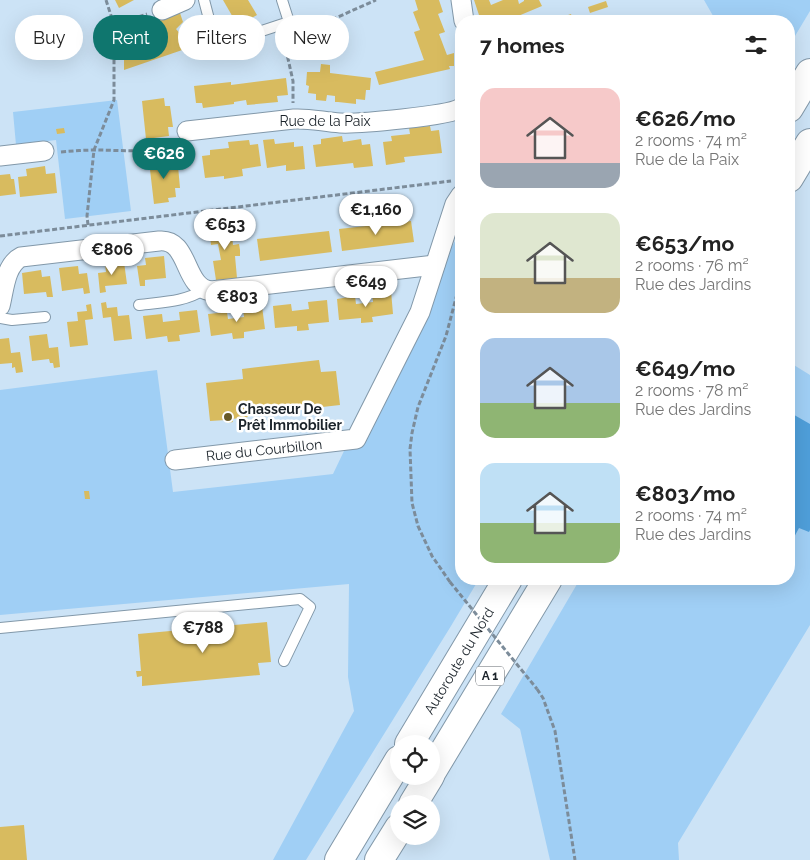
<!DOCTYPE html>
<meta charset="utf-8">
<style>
body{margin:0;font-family:Raleway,sans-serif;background:#f6f6f6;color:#222;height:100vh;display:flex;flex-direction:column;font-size:19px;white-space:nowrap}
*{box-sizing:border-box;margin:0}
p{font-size:16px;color:#767676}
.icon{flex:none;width:28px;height:28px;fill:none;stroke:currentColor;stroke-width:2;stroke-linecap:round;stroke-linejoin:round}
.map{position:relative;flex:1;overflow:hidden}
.details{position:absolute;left:455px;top:15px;width:340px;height:570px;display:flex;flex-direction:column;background:#fff;border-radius:20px;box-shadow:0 5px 20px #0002}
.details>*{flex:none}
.guide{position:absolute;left:15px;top:15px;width:365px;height:45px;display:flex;gap:10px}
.buttons{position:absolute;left:390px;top:735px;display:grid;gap:10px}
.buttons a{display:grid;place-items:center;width:50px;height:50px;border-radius:50%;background:#fff;box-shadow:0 5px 20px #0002;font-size:25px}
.price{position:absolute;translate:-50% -42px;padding:0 11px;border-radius:18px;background:#fff;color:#222;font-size:16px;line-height:32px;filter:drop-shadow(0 1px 2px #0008)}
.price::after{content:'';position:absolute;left:50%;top:30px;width:15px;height:11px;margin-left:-8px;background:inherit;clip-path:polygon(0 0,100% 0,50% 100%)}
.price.current{background:#0f766e;color:#fff}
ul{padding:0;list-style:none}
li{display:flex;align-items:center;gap:15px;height:125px;padding:0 25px}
li span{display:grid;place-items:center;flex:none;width:140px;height:100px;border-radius:15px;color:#555}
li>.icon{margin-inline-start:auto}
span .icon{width:60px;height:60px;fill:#fffc;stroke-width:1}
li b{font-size:21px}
h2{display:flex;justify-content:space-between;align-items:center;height:60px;padding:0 25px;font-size:21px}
.tag{padding:0 18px;border-radius:22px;background:#fff;box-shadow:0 5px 20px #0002;font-size:18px;line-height:45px}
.tag.current{background:#0f766e;color:#fff}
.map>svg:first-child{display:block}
</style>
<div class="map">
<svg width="810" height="860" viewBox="0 0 810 860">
<rect width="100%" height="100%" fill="#cce3f6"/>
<g fill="#a0cff5">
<path d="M704,0H810V11L789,46V21H716Z"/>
<path d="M117,100L131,211L65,219L56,140L16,145L13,112Z"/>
<path d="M461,231V579H479L451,626L306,860H273L354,711L348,677L349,584L0,615V390L157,370L173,492L333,474L397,340Z"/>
<path d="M789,362L810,375V625L678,843L679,860H550L520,729L501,714L580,579H789Z"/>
</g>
<path fill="#4f9fda" d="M789,412L810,424V530L809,532L799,528L792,541L789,543Z"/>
<g fill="#d8bb5f">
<path d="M115,0H134L119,8Z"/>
<path d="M223,0H248L257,15L238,26Z"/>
<path d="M415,0H439L443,12L438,14L445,32L439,34L447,55L454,53V66H449L450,69L379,85L375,72L424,60L414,32L420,30L413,12L418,10Z"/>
<path d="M474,0H489L491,5L503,0H518L519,4L524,1V0H539L542,6L506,21H481Z"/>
<path d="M606,1L608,7L590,13L588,7Z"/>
<path d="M179,10L183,22L176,29L191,47L124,70V41L129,42L125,27L150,26Z"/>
<path d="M571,14L573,21H551Z"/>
<path d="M321,64L330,65V73L371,78L370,90H366L365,100L356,99V104L338,102H335V96L327,95L326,101L316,100V94L308,93L309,86L306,85L307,72H320Z"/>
<path d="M286,78L288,95L277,96L278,102L247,105L246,100L234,102V104L203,108L202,103H196L194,86L231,82V85Z"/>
<path d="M164,98L165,106H170L173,127H168L169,136L146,139L142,101Z"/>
<path d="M430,126L431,131L439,130L442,153L404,157L405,162L386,165L383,142L392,141L391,136L410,134L409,128Z"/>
<path d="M64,128L65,133L57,134L56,129Z"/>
<path d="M342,136L343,142L361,139L362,145L370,144L373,166L354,168L353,163L316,167L313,145L321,144V139Z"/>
<path d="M274,139L275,144L294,142V147L303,146L305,169L286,171V165L267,168L263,140Z"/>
<path d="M249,140L250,145L258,144L261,166L242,169L243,176L224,179V176L205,178L202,156L210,155V150L229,148L228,142Z"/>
<path d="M171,159L172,167L178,166L180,188H175L176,197L168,198L169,202L154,204L149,161Z"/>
<path d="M45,166L46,174L55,173L57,193L20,197L18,177L27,176L26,169Z"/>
<path d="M10,174L11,179H14L16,194L0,196V175Z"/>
<path d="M411,221L414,242L342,251L339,229Z"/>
<path d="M231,223L233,245L239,244L240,250V256H235L237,278L216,280L213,261L221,260L218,244L211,245L209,226Z"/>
<path d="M329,231L332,252L260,261L257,239Z"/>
<path d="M164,256L166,278L145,280V286H140L137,266L146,265L145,258Z"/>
<path d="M124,262L127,284L105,286L106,292L100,293L98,273L106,272L105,264Z"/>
<path d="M78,266L79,274L87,273L90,293L84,294L83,288L62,291L59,268Z"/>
<path d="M41,270L42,277L50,276L53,297H47L46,292L24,294L22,273Z"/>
<path d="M391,291L393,314L372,317L373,322L361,323V318L339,320L337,299L355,296L356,304L373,302L372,293Z"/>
<path d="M327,300L329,322L308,324L309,330L297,331V326L275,328L273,306L291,304L292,311L309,309L308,302Z"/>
<path d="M106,302L107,308L117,307L118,316L129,315L132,339L114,341L111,317L103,318L101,303Z"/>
<path d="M91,304L93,319L85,320L88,345L70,347L67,322L78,321L77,312L87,311L86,305Z"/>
<path d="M262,306L265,329L244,332V338L233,339L232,333L211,336L208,314L227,312L228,319L244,317L243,309Z"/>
<path d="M197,310L200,332L179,335L180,341L168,342L167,336L146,339L143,316L162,314L163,322L180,320L179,312Z"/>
<path d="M47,334L49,348L58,347L60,367L54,368L53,363H50L49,359L32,361L29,336Z"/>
<path d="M9,338L11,353L20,352L23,372L16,373L15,367L12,368V363L0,364V339Z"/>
<path d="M319,360L321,372L336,371L340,405L278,412L277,408L247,411L248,417L232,419L233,422L227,423L226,420L210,421L206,383L243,379L242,369Z"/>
<path d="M84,491H89L90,499H85Z"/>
<path d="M267,622L271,662L258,663L260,675L142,686V676L137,677L136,671H141L138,634Z"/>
<path d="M24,825L27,860H0V827Z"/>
</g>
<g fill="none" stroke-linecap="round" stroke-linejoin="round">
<g stroke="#8298a9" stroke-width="12">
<g id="lane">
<path d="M204,0L216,46L289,22L282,0"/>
<path d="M139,305C161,302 185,302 203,290"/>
<path d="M0,318L12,320L45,317"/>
<path d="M0,628L300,599L310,607L284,661"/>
</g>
</g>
<g stroke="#8298a9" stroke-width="21">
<g id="street">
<path d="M461,0L464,21"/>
<path d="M162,10L185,0"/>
<path d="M187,131L294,119C309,118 324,122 340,123C357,124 449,116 461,108"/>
<path d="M0,156L44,151"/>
<path d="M0,306C4,291 5,265 21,257L159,241C190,238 183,288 211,291L435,265"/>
<path d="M175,460L356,439L420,312L455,204L461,195"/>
</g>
</g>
<g stroke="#8298a9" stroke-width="30">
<g id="highway">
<path d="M789,108L810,73"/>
<path d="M789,178L810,143"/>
<path d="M409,744L508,579"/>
<path d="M431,773L548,579"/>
<path d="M413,804L430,776"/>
<path d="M339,860L399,760"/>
<path d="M379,860L399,828"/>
</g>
</g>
<g stroke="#7c8c9a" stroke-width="3" stroke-dasharray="5 2.5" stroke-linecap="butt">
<path d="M106,0L114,25L147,14"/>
<path d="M278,39L284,41L293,81V103"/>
<path d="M284,41L376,0"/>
<path d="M61,152C73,151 84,150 96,150C122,150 152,154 176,144"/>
<path d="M88,225L87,216L94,150L114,100V25"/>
<path d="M0,236L451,181"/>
<path d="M450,582L432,556L418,526L412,503L410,449L412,433L418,407L446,336L461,279"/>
<path d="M537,689L543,698L555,731L575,860"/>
</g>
<use href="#lane" stroke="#fff" stroke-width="10"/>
<use href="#street" stroke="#fff" stroke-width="19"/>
<use href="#highway" stroke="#fff" stroke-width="28"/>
<path stroke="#7c8c9a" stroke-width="3" stroke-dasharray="5 2.5" stroke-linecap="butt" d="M450,582L537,689"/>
</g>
<circle fill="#695a27" stroke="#fff" stroke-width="2" cx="228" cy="417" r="5"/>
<g text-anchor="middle" stroke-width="5" stroke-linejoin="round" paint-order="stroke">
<rect fill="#fff" stroke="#5f656a" stroke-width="1" x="476" y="666.5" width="28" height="19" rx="4"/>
<g font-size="12" font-weight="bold" fill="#1b232a">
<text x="490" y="680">A 1</text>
</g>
<g font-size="14" fill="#1b232a" stroke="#fff">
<text x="325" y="126">Rue de la Paix</text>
<text transform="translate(264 450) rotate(-6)" y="5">Rue du Courbillon</text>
<text transform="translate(459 661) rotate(-59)" y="5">Autoroute du Nord</text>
</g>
<g font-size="14" font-weight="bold" fill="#1b232a" stroke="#fff" text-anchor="start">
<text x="238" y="414">Chasseur De<tspan x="238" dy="16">Prêt Immobilier</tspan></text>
</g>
</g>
</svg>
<div class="buttons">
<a><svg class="icon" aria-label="locate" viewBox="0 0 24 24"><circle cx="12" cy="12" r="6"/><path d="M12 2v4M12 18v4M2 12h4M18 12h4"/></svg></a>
<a><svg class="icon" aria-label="layers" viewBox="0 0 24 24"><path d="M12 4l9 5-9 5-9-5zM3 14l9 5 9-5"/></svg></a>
</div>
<b class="price current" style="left:164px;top:180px">€626</b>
<b class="price" style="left:376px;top:236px">€1,160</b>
<b class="price" style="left:225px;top:251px">€653</b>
<b class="price" style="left:112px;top:276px">€806</b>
<b class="price" style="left:366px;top:308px">€649</b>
<b class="price" style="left:237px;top:323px">€803</b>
<b class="price" style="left:203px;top:654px">€788</b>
<div class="guide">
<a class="tag">Buy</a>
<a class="tag current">Rent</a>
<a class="tag">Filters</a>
<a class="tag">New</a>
</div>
<section class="details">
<h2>7 homes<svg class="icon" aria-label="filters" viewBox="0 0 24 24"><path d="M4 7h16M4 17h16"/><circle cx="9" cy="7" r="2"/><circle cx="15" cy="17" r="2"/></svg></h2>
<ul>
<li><span style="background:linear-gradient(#f6c9c9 75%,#9aa5b1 0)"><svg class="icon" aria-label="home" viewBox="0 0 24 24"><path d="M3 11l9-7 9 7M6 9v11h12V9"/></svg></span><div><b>€626/mo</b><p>2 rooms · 74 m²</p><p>Rue de la Paix</p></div></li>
<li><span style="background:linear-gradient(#dfe7d0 65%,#c2b280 0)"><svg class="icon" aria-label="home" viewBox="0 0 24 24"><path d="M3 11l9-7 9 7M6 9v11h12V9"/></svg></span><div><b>€653/mo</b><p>2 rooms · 76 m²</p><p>Rue des Jardins</p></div></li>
<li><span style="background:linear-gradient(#a9c7e8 65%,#8fb573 0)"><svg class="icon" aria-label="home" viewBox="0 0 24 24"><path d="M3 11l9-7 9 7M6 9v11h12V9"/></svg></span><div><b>€649/mo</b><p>2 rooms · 78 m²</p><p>Rue des Jardins</p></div></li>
<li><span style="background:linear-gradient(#bfe0f5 60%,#8fb573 0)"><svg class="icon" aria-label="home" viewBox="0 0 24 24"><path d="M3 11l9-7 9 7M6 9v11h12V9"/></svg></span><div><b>€803/mo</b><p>2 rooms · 74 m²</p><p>Rue des Jardins</p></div></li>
</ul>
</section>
</div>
